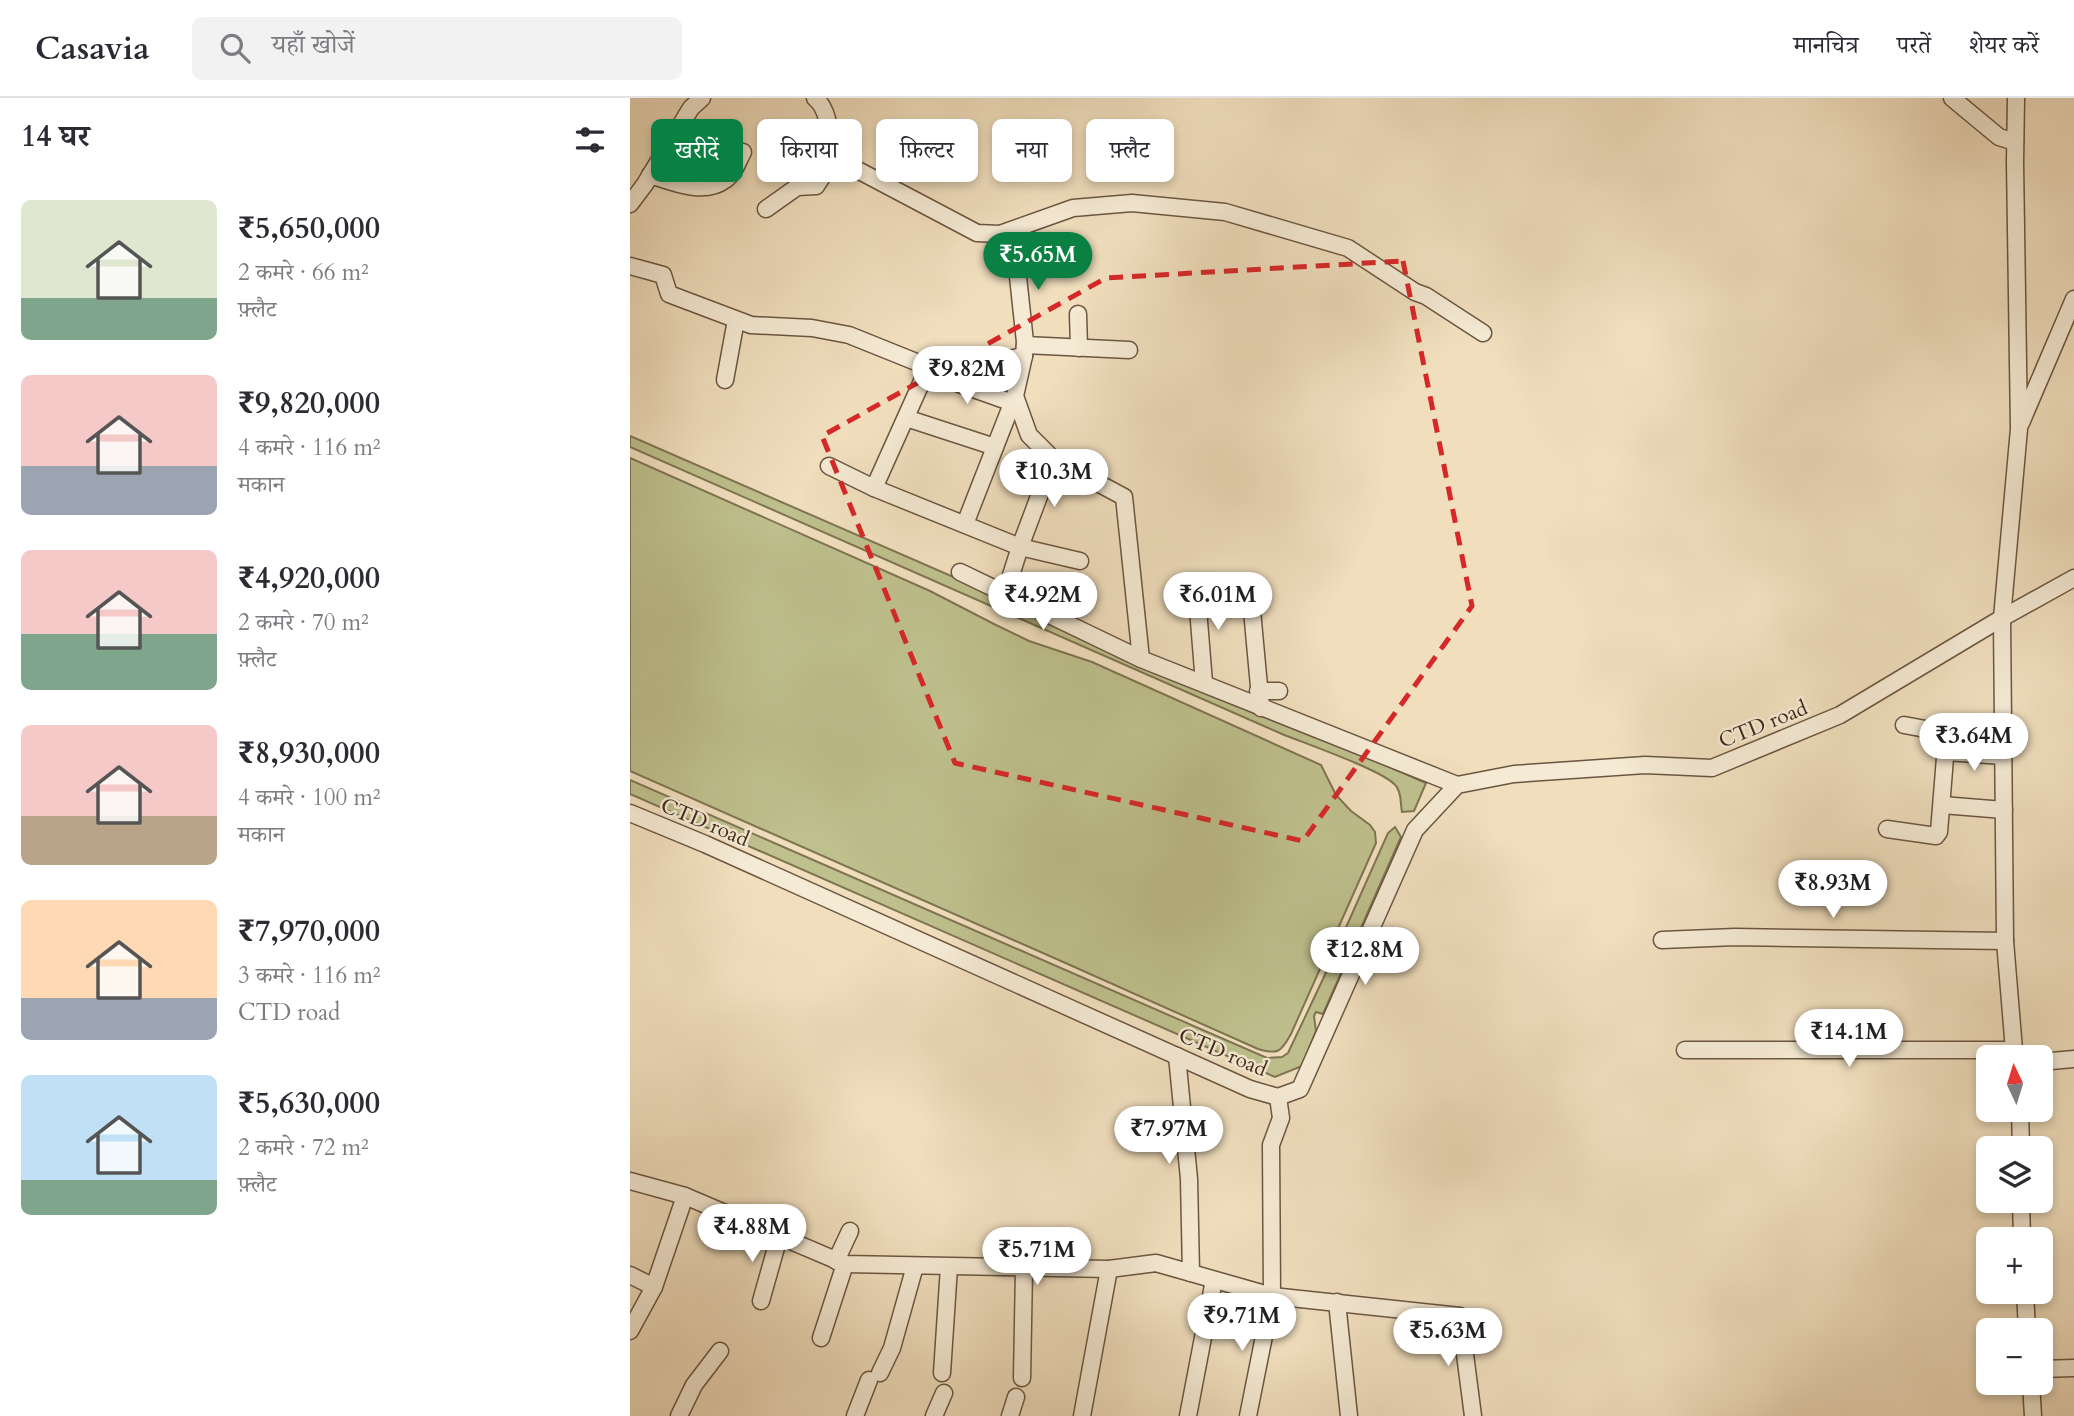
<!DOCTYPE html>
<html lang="hi">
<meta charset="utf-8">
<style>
body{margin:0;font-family:Cardo,"Noto Serif Devanagari",serif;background:#f2f2f3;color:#2b2b33;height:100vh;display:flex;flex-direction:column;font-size:26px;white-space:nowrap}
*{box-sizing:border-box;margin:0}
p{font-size:23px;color:#7c7c81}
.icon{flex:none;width:38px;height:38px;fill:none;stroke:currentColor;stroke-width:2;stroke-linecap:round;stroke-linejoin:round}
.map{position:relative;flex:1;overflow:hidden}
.side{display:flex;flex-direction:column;background:#fff;width:630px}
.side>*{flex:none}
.hud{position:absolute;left:21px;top:21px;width:665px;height:63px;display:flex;gap:14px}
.needle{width:46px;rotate:356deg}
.controls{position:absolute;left:1346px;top:947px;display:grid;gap:14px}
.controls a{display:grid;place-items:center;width:77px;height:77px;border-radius:10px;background:#fff;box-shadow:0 4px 10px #0003;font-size:35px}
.price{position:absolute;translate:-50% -60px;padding:0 16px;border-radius:24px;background:#fff;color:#222;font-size:23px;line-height:46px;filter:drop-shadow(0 2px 4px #0008)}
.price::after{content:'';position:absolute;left:50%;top:42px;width:21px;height:16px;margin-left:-10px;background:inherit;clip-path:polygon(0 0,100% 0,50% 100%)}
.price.on{background:#0b8043;color:#fff}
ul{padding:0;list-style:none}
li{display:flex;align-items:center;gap:21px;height:175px;padding:0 21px}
li span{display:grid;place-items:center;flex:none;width:196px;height:140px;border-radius:10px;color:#555}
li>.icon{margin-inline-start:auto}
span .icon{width:84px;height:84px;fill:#fffc;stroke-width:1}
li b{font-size:30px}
h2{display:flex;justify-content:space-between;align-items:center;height:84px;padding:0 21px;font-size:30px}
.tag{padding:0 24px;border-radius:10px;background:#fff;box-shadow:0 4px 10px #0003;font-size:24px;line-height:63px}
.tag.on{background:#0b8043;color:#fff}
header{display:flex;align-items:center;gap:42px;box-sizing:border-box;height:98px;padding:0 35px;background:#fff;border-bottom:2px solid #e1e1e2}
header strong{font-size:33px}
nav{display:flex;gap:38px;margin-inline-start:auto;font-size:24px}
.search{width:490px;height:63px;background:#f2f2f3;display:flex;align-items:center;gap:18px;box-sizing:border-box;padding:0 24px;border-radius:10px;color:#7c7c81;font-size:26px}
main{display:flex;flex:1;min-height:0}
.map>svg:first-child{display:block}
</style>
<header>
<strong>Casavia</strong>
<div class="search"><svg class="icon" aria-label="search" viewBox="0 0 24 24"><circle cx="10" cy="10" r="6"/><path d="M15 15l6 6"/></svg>यहाँ खोजें</div>
<nav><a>मानचित्र</a><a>परतें</a><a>शेयर करें</a></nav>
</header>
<main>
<section class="side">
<h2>14 घर<svg class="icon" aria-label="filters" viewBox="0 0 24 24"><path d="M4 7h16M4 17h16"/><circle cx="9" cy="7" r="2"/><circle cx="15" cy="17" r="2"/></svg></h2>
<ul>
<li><span style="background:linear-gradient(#dfe7d0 70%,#7fa58c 0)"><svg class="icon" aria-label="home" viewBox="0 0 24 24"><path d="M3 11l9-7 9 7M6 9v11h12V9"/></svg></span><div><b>₹5,650,000</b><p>2 कमरे · 66 m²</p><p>फ़्लैट</p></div></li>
<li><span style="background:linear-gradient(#f6c9c9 65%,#9aa5b1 0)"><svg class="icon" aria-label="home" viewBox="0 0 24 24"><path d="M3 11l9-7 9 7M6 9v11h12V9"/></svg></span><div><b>₹9,820,000</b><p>4 कमरे · 116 m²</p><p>मकान</p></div></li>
<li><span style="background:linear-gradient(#f6c9c9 60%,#7fa58c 0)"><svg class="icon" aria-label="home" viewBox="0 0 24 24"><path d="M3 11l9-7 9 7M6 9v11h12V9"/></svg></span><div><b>₹4,920,000</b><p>2 कमरे · 70 m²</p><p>फ़्लैट</p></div></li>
<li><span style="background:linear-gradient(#f6c9c9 65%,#b9a48a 0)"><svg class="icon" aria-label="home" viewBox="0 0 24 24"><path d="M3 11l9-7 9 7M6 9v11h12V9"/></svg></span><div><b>₹8,930,000</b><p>4 कमरे · 100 m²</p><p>मकान</p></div></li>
<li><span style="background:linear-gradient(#ffd9b3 70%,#9aa5b1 0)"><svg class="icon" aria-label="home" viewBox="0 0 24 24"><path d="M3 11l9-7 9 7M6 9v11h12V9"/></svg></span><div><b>₹7,970,000</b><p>3 कमरे · 116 m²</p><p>CTD road</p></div></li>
<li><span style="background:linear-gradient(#bfe0f5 75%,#7fa58c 0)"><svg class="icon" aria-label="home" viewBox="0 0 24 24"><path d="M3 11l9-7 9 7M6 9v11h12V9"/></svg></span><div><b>₹5,630,000</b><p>2 कमरे · 72 m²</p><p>फ़्लैट</p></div></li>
</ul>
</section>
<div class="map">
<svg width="1444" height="1318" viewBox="0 0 1444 1318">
<rect width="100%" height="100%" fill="#f0debd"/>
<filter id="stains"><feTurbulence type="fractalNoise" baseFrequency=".00286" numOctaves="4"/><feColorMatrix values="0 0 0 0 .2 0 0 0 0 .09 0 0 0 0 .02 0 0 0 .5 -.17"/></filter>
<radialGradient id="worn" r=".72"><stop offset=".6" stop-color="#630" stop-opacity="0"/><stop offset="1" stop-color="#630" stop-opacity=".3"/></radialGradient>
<g fill="#bec08d" stroke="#7f7452" stroke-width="2">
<path d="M0,338L796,685L784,713L772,714C770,705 772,695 766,688C755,673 674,645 652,636L0,349Z"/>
<path d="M0,360L300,493L364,526L399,543L462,564L691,667L706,697L721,713L740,727L745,734L746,745L661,936C651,954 648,957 628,951L440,867L0,673Z"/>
<path d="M0,682L637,960L652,959L658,955L693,881L758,735L765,729L771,739L693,916L686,914L684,918L686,933L672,968L645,979L0,696Z"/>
</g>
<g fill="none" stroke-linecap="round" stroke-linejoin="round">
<g stroke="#6c5641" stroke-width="19">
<g id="minor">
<path d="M185,0C202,14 197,43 209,57C212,62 218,65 222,69L347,135L370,136L443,110L502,105L595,114L718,150L785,194L796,198L853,235"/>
<path d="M1322,0L1369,39L1385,44"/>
<path d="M1386,0L1385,64L1389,331L1372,520L1375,843L1384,952L1388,959"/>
<path d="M20,77C42,84 74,98 95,82C104,76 108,63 113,54"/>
<path d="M0,106L15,86L61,10L72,0"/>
<path d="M136,111L167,89L186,88L207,56"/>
<path d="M383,132L395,244L394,258"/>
<path d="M0,168L33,177L39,196L121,227L182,230L219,237L311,274"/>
<path d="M448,216L449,250"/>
<path d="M395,247L499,252"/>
<path d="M304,277L383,305"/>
<path d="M95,282L106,222"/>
<path d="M276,320L365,349"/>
<path d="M1391,325L1444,201"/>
<path d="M199,368L244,390L390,449L450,463"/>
<path d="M244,390L293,281L311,274L394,258L385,298L399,337L423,361L494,399L511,561L827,687"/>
<path d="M335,426L385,298"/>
<path d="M330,474L511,561"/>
<path d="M566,486L574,585"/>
<path d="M620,491L631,610"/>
<path d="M375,496L390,449L423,361"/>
<path d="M628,593H649"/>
<path d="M1316,654L1373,658"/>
<path d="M1312,707L1374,712"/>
<path d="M0,715L75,746L620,991L648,999L670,991L785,732L827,687L884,676L1015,667L1082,670L1210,617L1372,520L1444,480"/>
<path d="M1257,731L1306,738L1309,734L1317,635L1274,627"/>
<path d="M1032,842L1105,839L1375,843"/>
<path d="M1055,952H1384"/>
<path d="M547,958L559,1081L561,1175"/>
<path d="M1410,964L1444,961"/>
<path d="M1390,1012L1391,1050"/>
<path d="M0,1083L55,1098L215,1166L479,1171L526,1165L642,1198L830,1218L843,1318"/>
<path d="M1391,1102L1392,1141"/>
<path d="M206,1163L220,1133"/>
<path d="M0,1177L24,1189"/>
<path d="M1395,1194L1397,1232"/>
<path d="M131,1203L149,1139"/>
<path d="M707,1204L719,1318"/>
<path d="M0,1233L24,1189L55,1098"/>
<path d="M191,1240L215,1166"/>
<path d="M1410,1271L1444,1270"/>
<path d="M250,1275L262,1250L285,1168"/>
<path d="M312,1275L319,1169"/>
<path d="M392,1280L394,1171"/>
<path d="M1401,1284L1403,1318"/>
<path d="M49,1318L64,1287L90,1253"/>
<path d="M225,1318L239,1282"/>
<path d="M304,1318L314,1295"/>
<path d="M380,1318L386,1299"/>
<path d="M452,1318L479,1171"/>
<path d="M558,1318L584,1182"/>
<path d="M618,1318L642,1198L641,1047L651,1020L648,999"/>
</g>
</g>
<use href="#minor" stroke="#f5ead4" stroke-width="16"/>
</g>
<path fill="none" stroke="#d62828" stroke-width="5" stroke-dasharray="14 9" stroke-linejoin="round" d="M773,163L842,508L673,743L325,665L192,338L476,180Z"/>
<g text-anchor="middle" stroke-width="5" stroke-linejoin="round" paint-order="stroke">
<g font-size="21" fill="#402918" stroke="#f5ead4">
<text transform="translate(1133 626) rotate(-22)" y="7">CTD road</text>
<text transform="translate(75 724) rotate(23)" y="7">CTD road</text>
<text transform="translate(593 954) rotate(23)" y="7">CTD road</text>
</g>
</g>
<rect width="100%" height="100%" filter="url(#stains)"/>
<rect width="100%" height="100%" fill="url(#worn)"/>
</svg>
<div class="controls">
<a><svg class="needle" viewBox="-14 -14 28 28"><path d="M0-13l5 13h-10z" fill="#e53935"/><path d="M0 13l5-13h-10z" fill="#7c7c81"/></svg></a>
<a><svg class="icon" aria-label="layers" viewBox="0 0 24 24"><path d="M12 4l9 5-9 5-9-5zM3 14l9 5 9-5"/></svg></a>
<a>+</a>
<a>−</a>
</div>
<b class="price on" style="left:408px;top:194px">₹5.65M</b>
<b class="price" style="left:337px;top:308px">₹9.82M</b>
<b class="price" style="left:424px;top:411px">₹10.3M</b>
<b class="price" style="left:413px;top:534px">₹4.92M</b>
<b class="price" style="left:588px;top:534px">₹6.01M</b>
<b class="price" style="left:1344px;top:675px">₹3.64M</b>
<b class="price" style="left:1203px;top:822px">₹8.93M</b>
<b class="price" style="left:735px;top:889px">₹12.8M</b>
<b class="price" style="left:1219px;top:971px">₹14.1M</b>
<b class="price" style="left:539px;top:1068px">₹7.97M</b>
<b class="price" style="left:122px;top:1166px">₹4.88M</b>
<b class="price" style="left:407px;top:1189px">₹5.71M</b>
<b class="price" style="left:612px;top:1255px">₹9.71M</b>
<b class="price" style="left:818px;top:1270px">₹5.63M</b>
<div class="hud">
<a class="tag on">खरीदें</a>
<a class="tag">किराया</a>
<a class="tag">फ़िल्टर</a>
<a class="tag">नया</a>
<a class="tag">फ़्लैट</a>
</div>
</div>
</main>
